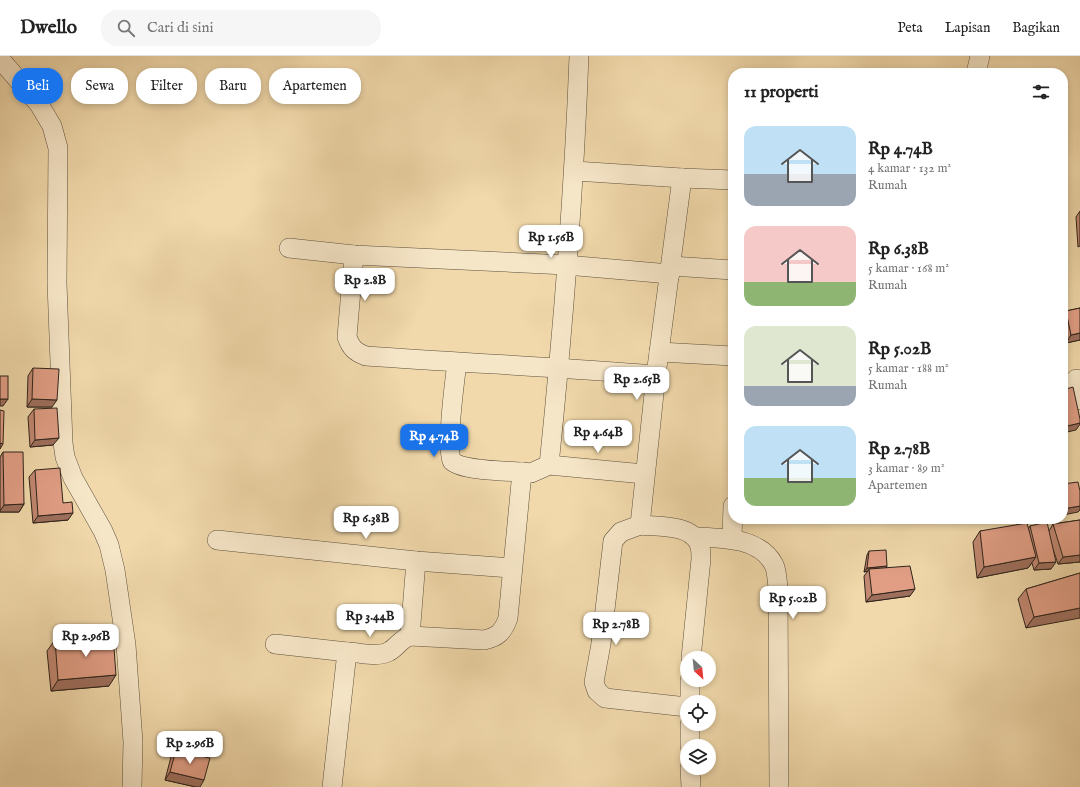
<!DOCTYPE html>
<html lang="id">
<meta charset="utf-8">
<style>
body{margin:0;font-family:"IM FELL English",serif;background:#f6f6f6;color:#222;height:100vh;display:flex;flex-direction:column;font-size:15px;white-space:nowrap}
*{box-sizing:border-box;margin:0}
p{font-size:13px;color:#767676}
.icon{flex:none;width:22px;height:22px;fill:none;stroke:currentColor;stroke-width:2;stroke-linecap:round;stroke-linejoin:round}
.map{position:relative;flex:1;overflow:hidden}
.panel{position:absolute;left:728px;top:12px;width:340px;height:456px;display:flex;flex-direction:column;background:#fff;border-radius:16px;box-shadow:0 2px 6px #0003}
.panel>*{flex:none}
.banner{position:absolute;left:12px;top:12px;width:380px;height:36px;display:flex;gap:8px}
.needle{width:26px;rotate:153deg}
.fabs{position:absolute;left:680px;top:595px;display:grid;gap:8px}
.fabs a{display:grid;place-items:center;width:36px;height:36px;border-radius:50%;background:#fff;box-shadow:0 2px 6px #0003;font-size:20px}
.price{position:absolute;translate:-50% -34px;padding:0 9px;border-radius:8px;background:#fff;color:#222;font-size:13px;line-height:26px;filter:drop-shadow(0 1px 2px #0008)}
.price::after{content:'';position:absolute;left:50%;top:24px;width:12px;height:9px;margin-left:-6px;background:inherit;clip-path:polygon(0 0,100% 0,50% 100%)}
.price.on{background:#1a73e8;color:#fff}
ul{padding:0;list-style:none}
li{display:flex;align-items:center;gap:12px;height:100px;padding:0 16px}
li span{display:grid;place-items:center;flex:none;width:112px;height:80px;border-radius:12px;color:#555}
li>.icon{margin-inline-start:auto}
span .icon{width:48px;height:48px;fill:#fffc;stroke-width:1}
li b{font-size:17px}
h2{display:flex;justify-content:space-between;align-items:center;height:48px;padding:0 16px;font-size:17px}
.pill{padding:0 14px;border-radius:16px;background:#fff;box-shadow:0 2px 6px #0003;font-size:14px;line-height:36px}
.pill.on{background:#1a73e8;color:#fff}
header{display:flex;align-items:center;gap:24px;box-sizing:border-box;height:56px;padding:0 20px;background:#fff;border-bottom:1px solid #e0e0e0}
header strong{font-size:19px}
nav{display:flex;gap:22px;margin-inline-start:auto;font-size:14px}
.search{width:280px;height:36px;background:#f6f6f6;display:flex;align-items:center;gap:10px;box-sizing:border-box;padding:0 14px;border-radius:16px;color:#767676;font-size:15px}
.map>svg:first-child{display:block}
</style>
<header>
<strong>Dwello</strong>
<div class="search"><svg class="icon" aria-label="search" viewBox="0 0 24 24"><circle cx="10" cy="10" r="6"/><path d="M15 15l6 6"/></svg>Cari di sini</div>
<nav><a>Peta</a><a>Lapisan</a><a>Bagikan</a></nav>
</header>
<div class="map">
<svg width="1080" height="731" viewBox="0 0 1080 731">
<rect width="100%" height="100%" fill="#f1d9ab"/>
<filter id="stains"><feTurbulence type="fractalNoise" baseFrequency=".005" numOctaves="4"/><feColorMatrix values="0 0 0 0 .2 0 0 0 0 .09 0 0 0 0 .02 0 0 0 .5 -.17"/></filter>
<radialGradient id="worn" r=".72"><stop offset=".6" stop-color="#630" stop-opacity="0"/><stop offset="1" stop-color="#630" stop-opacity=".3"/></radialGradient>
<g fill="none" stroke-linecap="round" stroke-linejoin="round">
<g stroke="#5e503e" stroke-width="20">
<g id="minor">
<path d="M0,3L39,48L52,70L58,92L57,227L63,387L65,401L73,422L103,475L109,489L115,514L126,589L133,686L132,731"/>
<path d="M976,17L980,0"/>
<path d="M575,115L682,122L656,319L640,469C658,471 691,468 699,488C701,492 701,498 701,503L691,602"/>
<path d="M682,122L733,124"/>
<path d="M289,192L354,199L566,209L670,218"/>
<path d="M354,199L347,281C351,292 355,296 366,300C463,307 559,311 656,319"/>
<path d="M671,210L733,214"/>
<path d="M659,296L733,300"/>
<path d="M457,307C455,322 445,398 452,405C463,415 507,415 522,416"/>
<path d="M1076,323L1080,344"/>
<path d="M549,409C563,273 574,136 579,0"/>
<path d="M640,469L621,476L613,485L601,588L594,626L597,635L605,642L687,651"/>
<path d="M695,481C721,482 760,481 774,509C777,515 777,525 778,531L779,731"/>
<path d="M732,482L733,450"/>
<path d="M217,484L416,505L512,512"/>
<path d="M410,580L416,505"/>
<path d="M275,588L347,596"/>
<path d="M690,624V646"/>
<path d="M690,668V690"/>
<path d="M690,712L691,731"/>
<path d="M332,731L347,596C360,596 375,602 388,596C397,592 400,583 410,580L484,584C498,581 503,576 508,562L522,416L531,417L549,409L644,418"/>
</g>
</g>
<use href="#minor" stroke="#f6e6c8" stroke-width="19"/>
</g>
<g fill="#c28872" stroke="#2d231a">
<path d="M1080,155V190L1078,191L1076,161Z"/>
<path d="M1080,252V284L1066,287L1063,273V259L1066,255Z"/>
<path d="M33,312L52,351H27L28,320Z"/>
<path d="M34,353L53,389L30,391L28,361Z"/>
<path d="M3,396L24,448L19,456H0V401Z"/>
<path d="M35,414L63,447L68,464L33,467L29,421Z"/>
<path d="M1080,464V506L1058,508L1052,490L1051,513L1034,514L1032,507L1028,512L977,522L973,486L980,475L1028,473L1030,470L1049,475L1053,468Z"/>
<path d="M869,495L887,510L886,512L910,540L866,546L864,520L868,515L864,516L867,499Z"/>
<path d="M1080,517L1026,572L1018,543L1026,533Z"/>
<path d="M55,584L109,630L51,635L47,595Z"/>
<path d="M176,694L200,731H196L165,724L171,701Z"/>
</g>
<g fill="#9e6f5d" stroke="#2d231a">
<path d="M1080,277V284L1066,287L1071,279Z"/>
<path d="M0,343H8L3,350H0Z"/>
<path d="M32,343L57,344L52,351H27Z"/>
<path d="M1080,367V368L1076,374L1063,377V371Z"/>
<path d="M59,382L53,389L30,391L35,384Z"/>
<path d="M0,387L3,388L0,393Z"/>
<path d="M24,448L19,456H0V455L4,449Z"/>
<path d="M1080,450V454L1078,456L1063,459V453Z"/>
<path d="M73,457L68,464L33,467L38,460Z"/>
<path d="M1080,499V506L1058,508L1063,501Z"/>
<path d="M1036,501L1028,512L977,522L984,511Z"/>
<path d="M1056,506L1051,513L1034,514L1039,507Z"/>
<path d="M887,510L884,514L869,513L868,515L864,516L867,512Z"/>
<path d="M915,533L910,540L866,546L872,539Z"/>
<path d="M1080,552V562L1026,572L1034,561Z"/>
<path d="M116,619L109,630L51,635L58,624Z"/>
<path d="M170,716L204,724L200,731H196L165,724Z"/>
</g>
<g fill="#e19e85" stroke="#2d231a">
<path d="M1080,252V277L1071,279L1066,255Z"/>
<path d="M33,312L59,313L57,344L32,343Z"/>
<rect x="0" y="320" width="8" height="23"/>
<path d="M1073,331L1080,363V367L1063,371V334Z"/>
<path d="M57,352L59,382L35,384L34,353Z"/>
<path d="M0,354L4,355L3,388L0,387Z"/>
<path d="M1063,374H1066L1064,392L1063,393Z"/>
<path d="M3,396H23L24,448L4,449Z"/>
<path d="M60,412L63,447L72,446L73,457L38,460L35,414Z"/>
<path d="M1078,426L1080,435V450L1063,453V428Z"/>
<path d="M1080,464V499L1063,501L1053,468Z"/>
<path d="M1047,466L1056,506L1039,507L1030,470Z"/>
<path d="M1027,467L1036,501L984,511L980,475Z"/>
<path d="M886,494L887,510L867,512L869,495Z"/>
<path d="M910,510L915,533L872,539L869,513Z"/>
<path d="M1080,517V552L1034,561L1026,533Z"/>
<path d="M113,579L116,619L58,624L55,584Z"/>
<path d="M176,694L210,702L204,724L170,716Z"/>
</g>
<rect width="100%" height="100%" filter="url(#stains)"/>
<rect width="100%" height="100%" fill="url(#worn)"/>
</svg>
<div class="fabs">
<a><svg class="needle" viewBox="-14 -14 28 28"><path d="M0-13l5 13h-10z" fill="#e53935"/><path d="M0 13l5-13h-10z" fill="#767676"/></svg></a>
<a><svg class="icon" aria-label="locate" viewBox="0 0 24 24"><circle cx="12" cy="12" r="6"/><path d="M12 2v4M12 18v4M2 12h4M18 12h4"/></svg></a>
<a><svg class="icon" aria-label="layers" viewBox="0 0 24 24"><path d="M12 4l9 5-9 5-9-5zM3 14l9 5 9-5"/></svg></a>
</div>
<b class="price" style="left:551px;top:203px">Rp 1.56B</b>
<b class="price" style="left:365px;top:246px">Rp 2.8B</b>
<b class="price" style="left:637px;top:345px">Rp 2.65B</b>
<b class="price" style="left:598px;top:398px">Rp 4.64B</b>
<b class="price on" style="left:434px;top:402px">Rp 4.74B</b>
<b class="price" style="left:366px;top:484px">Rp 6.38B</b>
<b class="price" style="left:793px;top:564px">Rp 5.02B</b>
<b class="price" style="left:370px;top:582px">Rp 3.44B</b>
<b class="price" style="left:616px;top:590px">Rp 2.78B</b>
<b class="price" style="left:86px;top:602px">Rp 2.96B</b>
<b class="price" style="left:190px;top:709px">Rp 2.96B</b>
<div class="banner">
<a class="pill on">Beli</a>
<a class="pill">Sewa</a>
<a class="pill">Filter</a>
<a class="pill">Baru</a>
<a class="pill">Apartemen</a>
</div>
<section class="panel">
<h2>11 properti<svg class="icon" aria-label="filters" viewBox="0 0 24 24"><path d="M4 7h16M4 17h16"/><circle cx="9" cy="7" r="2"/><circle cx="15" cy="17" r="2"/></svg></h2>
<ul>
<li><span style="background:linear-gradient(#bfe0f5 60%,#9aa5b1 0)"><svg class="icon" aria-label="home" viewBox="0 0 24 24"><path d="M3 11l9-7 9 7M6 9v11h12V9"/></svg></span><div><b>Rp 4.74B</b><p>4 kamar · 132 m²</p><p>Rumah</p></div></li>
<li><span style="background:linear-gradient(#f6c9c9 70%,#8fb573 0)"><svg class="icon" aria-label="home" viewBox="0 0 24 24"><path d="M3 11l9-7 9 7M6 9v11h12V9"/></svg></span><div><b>Rp 6.38B</b><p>5 kamar · 168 m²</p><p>Rumah</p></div></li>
<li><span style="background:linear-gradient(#dfe7d0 75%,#9aa5b1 0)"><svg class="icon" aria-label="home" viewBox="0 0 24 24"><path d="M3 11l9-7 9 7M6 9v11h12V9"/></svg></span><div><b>Rp 5.02B</b><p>5 kamar · 188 m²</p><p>Rumah</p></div></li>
<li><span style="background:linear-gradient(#bfe0f5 65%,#8fb573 0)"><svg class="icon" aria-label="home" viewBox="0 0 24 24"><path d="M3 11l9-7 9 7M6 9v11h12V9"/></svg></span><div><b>Rp 2.78B</b><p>3 kamar · 89 m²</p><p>Apartemen</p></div></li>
</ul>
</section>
</div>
